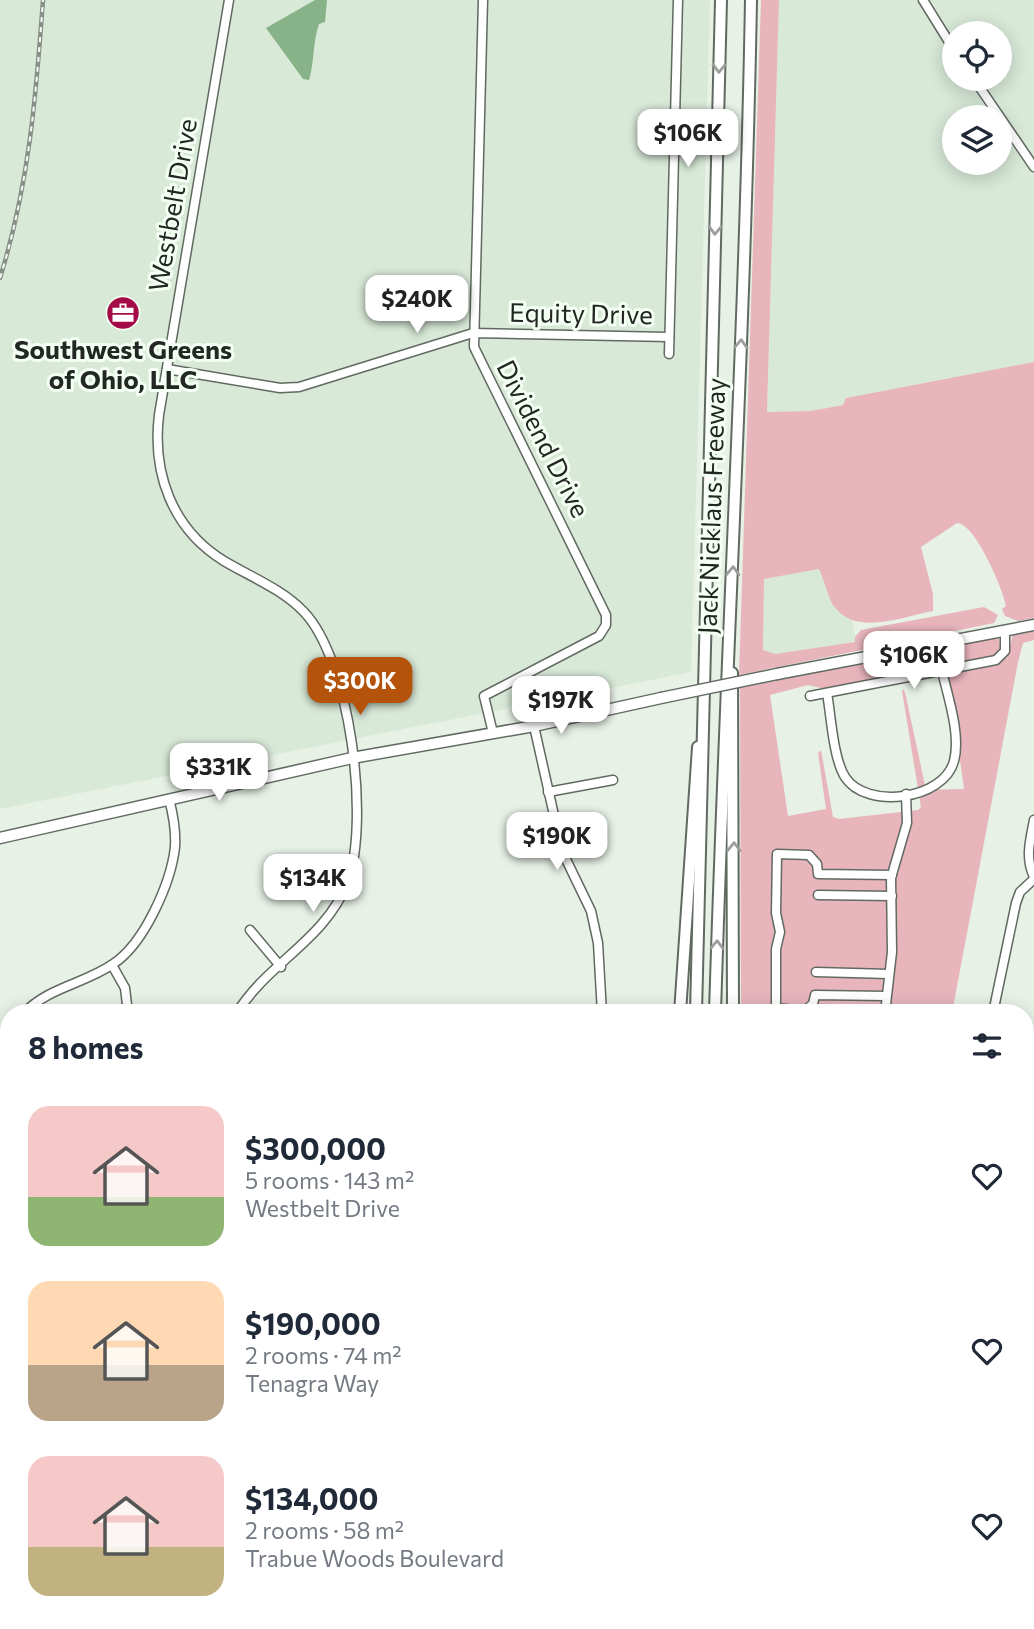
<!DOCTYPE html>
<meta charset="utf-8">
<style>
body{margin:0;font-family:Commissioner,sans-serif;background:#f2f2f3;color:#1f2937;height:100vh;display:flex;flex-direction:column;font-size:26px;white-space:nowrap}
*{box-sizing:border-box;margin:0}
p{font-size:23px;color:#747a83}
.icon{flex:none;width:38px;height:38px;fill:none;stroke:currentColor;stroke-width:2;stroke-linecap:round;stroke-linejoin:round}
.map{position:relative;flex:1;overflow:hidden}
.side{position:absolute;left:0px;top:1004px;width:1034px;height:625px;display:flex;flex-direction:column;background:#fff;border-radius:28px 28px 0 0;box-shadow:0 4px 18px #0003}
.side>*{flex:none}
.tools{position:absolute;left:942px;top:21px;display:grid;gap:14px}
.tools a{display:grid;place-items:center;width:70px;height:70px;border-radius:50%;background:#fff;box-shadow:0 4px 18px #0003;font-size:35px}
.price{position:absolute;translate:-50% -60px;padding:0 16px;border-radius:14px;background:#fff;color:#222;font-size:23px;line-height:46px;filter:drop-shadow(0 2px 4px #0008)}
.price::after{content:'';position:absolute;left:50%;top:42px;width:21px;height:16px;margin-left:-10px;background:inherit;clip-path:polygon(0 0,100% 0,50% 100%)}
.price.current{background:#b45309;color:#fff}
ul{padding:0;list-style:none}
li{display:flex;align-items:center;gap:21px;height:175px;padding:0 28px}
li span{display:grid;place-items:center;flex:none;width:196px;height:140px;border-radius:21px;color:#555}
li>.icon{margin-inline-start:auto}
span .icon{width:84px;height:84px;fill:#fffc;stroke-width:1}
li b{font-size:30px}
h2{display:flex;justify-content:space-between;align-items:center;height:84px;padding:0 28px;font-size:30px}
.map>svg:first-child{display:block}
</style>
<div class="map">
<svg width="1034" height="1629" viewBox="0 0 1034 1629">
<rect width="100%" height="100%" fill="#e7f1e6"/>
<g fill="#d8e9d8" fill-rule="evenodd">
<path d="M0,0H710L691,672L0,809Z"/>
<path d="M779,0H1034V362L846,398L843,405L811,411L767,412ZM954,33H999V79H954ZM954,117H999V163H954Z"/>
<path d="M819,569L833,604L852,619L856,642L775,654L763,650L764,579Z"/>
<path d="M1026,1396L1034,1404V1474L1026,1466Z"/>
</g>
<g fill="#e8b5bd">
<path d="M761,0H779L767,412L811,411L843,405L846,398L1034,362V618L1018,621L1005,616L1002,609L1006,606C1003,589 975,523 957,523L921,547L933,594V611C901,617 855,637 833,605C827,594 824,580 819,569L764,579L763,650L775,654L855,642V637L861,630L984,607L998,615L994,623L739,675Z"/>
<path d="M1034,630V640L1023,643L1018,662L952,1013H741L740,686L994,637L999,639L1001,652L996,655L825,689L808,685L770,695L788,816L826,809L818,753L821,750L833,817L839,819L918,810L921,807L902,691L903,689L905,692L926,790L964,789L948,672L1007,658L1013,634Z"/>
<path d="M1026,1466L1034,1474V1528L1026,1521Z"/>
<path d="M1026,1543L1034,1550V1629H862L869,1621L1026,1620Z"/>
<path d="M720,1621V1620L859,1621L849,1629H719Z"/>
</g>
<g fill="#88b288">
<path d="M315,0H327L325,22L319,24C312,45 315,60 309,80L303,79L266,28Z"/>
<path d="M1026,1216L1034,1217V1394L1026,1387Z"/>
</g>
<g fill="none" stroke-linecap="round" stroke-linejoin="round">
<g stroke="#88b288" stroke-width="2">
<path d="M1026,1495L1034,1494"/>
<path d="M0,1595L9,1596"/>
</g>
<g stroke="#606a60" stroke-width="11">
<g id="minor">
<path d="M229,0L159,415C152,473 172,529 224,561C251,577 282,589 304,612C350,660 370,819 348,881C326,940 267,963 237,1013"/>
<path d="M483,0L474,347L606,615V625L599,636L484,696L493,733"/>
<path d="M923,0L954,50"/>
<path d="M974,79L1034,167"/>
<path d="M669,354L678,0"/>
<path d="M167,369L280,388L299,387L473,333L669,337"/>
<path d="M827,693C831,715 833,758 845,777C866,810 944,800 954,761C961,735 948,697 942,671"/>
<path d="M810,696L996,660L1005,651V630"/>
<path d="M534,726L562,851L591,911L598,943L602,1013"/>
<path d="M548,792L613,780"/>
<path d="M1034,820C1030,841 1025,858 1034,877"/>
<path d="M818,895L892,896"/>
<path d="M250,930L281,967"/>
<path d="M112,965L125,988L128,1013"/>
<path d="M816,972L889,974"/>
<path d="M886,996L815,995L813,1004L804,1011L776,1008V949L780,932L776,913L777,854L809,855L817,864L818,874L892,875"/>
<path d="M24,1013C49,987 84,984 113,964C144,944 171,883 175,847C176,831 173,814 169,799"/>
<path d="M885,1013L892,952L891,878L907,823L906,794"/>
<path d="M993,1013L1016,903L1020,892L1034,879"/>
<path d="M0,1083L9,1047"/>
<path d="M1026,1143L1034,1145"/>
<path d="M0,1257L9,1259"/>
<path d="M0,1354L9,1356"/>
<path d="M0,1451L9,1453"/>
<path d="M0,1536L9,1531"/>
</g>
</g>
<g stroke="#606a60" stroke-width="13">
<g id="major">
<path d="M777,674L1034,625"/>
<path d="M0,838L352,758L534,726L661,698"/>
</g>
</g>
<g stroke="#606a60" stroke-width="14">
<g id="highway">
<path d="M732,673L733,1013"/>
<path d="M680,1013L698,747"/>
<path d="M696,1013L721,0"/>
<path d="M715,1013C725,675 745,338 751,0"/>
<path d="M1026,1533L1034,1540"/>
<path d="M0,1625L207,1628H249L300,1620"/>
<path d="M483,1629L485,1620"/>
<path d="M501,1629L503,1620"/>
<path d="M679,1629V1620"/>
<path d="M698,1629V1620"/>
<path d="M711,1629V1620"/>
<path d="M859,1629L867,1620"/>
</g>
</g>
<use href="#minor" stroke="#fff" stroke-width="8"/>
<use href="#major" stroke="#fff" stroke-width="10"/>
<use href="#highway" stroke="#fff" stroke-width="10"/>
<g stroke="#888f87" stroke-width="4.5">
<path id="rail" d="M0,278C29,185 36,96 43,0"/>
</g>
<use href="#rail" stroke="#f4fff4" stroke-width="2" stroke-dasharray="5" stroke-linecap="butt"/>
<g stroke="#606a60" stroke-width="13" stroke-linecap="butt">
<path id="major-bridge" d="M661,698L777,674"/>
</g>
<use href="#major-bridge" stroke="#fff" stroke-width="10"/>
</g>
<defs><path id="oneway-chevron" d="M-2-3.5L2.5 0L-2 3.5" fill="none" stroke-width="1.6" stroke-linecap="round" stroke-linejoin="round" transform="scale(1.75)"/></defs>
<g stroke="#9c9e9c">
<use href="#oneway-chevron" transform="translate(719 68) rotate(92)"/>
<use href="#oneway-chevron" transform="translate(715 230) rotate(92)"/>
<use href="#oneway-chevron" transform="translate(741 344) rotate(-88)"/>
<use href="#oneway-chevron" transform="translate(733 571) rotate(-88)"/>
<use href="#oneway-chevron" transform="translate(734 847) rotate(-89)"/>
<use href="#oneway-chevron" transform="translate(717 945) rotate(-88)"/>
</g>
<defs>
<g id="office-disc" transform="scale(1.75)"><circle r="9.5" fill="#a30a46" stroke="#f4fff4"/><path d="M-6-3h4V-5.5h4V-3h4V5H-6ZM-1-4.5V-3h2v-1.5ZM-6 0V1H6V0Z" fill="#fff"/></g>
</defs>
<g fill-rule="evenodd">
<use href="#office-disc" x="123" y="313"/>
</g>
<g text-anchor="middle" stroke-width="6" stroke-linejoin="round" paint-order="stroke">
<g font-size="26" fill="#232723" stroke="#f4fff4">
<text transform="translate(173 205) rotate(-80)" y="9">Westbelt Drive</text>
<text transform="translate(581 314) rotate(1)" y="9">Equity Drive</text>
<text transform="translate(543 439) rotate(63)" y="9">Dividend Drive</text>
<text transform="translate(712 506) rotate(-88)" y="9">Jack Nicklaus Freeway</text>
</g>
<g font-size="26" font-weight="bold" fill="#232723" stroke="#f4fff4">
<text x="123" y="359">Southwest Greens<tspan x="123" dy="30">of Ohio, LLC</tspan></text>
</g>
</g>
</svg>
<div class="tools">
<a><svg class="icon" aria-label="locate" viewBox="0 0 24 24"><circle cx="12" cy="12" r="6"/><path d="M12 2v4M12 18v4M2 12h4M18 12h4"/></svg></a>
<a><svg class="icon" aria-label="layers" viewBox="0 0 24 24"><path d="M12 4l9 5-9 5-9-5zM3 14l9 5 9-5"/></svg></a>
</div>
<b class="price" style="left:688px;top:169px">$106K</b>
<b class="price" style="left:417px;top:335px">$240K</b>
<b class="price" style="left:914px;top:691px">$106K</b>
<b class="price current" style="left:360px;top:717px">$300K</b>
<b class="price" style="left:561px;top:736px">$197K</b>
<b class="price" style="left:219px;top:803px">$331K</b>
<b class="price" style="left:557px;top:872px">$190K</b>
<b class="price" style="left:313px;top:914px">$134K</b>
<section class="side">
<h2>8 homes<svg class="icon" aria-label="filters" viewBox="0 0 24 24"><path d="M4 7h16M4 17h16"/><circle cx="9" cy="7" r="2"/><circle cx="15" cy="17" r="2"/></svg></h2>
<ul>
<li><span style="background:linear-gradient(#f6c9c9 65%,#8fb573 0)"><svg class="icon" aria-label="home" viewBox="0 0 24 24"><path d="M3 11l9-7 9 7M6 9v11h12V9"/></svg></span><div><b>$300,000</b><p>5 rooms · 143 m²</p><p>Westbelt Drive</p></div><svg class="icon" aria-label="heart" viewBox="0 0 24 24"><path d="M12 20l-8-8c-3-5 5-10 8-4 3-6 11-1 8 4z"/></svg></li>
<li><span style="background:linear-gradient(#ffd9b3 60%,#b9a48a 0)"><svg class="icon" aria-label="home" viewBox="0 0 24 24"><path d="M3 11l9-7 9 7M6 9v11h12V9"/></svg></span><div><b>$190,000</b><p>2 rooms · 74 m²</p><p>Tenagra Way</p></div><svg class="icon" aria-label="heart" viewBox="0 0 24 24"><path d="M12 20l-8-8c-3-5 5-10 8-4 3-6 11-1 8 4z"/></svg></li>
<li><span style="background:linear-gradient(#f6c9c9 65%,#c2b280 0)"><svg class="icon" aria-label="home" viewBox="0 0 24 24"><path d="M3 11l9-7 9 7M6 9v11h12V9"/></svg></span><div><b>$134,000</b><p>2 rooms · 58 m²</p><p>Trabue Woods Boulevard</p></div><svg class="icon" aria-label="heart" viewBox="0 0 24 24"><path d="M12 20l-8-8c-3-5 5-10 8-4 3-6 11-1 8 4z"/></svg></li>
</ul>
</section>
</div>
